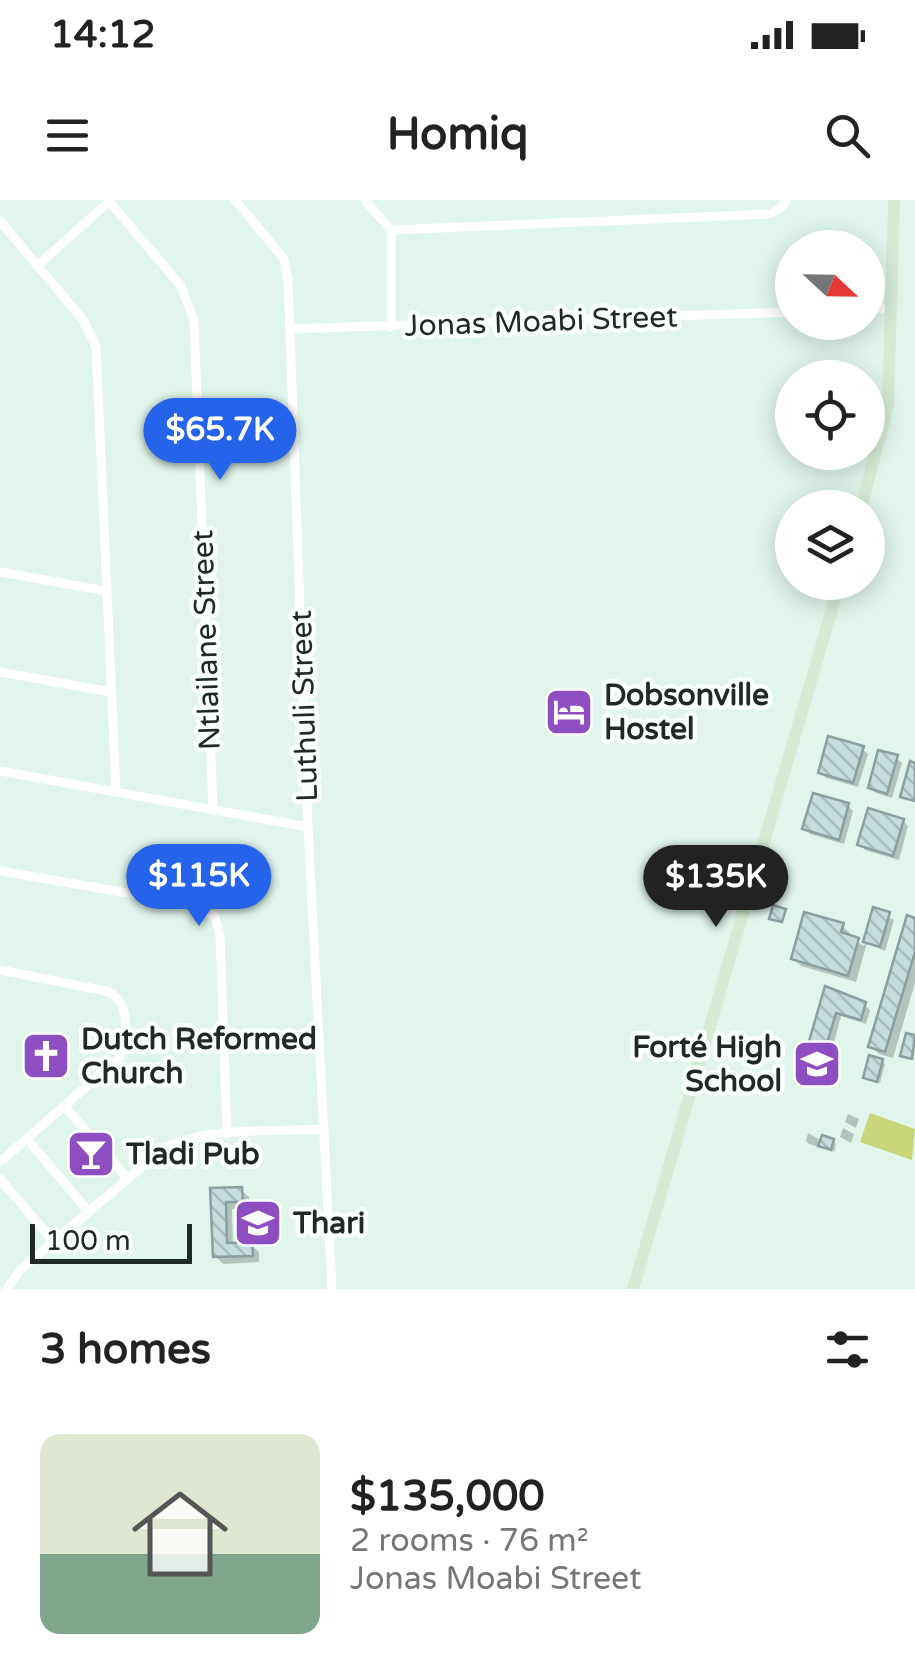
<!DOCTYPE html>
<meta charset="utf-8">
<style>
body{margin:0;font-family:"Varela Round",sans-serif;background:#f6f6f6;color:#222;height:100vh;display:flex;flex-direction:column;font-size:38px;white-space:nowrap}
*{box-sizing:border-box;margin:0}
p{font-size:32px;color:#767676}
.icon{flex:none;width:55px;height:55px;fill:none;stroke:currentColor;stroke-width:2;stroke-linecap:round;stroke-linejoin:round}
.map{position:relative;height:1089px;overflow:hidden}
.panel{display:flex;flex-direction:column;background:#fff;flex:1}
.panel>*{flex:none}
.needle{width:65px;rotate:112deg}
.buttons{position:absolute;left:775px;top:30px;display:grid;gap:20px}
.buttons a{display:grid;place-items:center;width:110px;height:110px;border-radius:50%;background:#fff;box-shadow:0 5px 25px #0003;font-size:50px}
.scale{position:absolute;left:30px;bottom:25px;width:162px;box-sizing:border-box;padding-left:10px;border:5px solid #212926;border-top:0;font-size:28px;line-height:35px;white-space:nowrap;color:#212926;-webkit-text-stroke:8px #fafffd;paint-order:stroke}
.price{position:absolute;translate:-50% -85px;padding:0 22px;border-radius:35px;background:#2563eb;color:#fff;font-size:32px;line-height:65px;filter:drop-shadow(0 2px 5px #0008)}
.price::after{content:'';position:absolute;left:50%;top:60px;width:30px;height:22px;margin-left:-15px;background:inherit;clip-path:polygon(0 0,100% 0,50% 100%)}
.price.current{background:#222;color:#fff}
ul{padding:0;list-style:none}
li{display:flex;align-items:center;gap:30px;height:250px;padding:0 40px}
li+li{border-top:2px solid #e0e0e0}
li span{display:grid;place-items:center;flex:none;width:280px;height:200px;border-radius:20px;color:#555}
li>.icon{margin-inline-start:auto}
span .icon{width:120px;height:120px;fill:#fffc;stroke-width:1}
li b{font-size:42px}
h2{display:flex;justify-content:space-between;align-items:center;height:120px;padding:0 40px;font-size:42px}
.status{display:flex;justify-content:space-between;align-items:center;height:70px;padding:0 50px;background:#fff;direction:ltr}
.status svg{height:28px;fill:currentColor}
header{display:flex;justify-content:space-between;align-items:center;height:130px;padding:0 40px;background:#fff;font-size:45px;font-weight:800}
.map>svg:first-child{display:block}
</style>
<div class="status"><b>14:12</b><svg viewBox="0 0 49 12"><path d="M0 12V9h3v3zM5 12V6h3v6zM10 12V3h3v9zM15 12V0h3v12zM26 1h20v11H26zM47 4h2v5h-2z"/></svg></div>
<header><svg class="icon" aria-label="menu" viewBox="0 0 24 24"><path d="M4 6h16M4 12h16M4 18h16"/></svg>Homiq<svg class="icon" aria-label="search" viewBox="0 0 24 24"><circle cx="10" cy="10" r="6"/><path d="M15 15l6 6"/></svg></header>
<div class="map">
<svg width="915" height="1089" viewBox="0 0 915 1089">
<defs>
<pattern id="building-back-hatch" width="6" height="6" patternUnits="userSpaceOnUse" patternTransform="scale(2.5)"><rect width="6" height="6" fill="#c4dddd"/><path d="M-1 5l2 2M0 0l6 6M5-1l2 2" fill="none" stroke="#a8bebe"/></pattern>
</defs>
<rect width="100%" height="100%" fill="#e0f6ed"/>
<path fill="#c9d67a" d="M870,913L915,929L912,960L860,942Z"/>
<g fill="#0003">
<path d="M862,549L868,554L858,587L826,578L820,572Z"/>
<path d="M896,558L902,563L892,598L876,593L870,588Z"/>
<path d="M848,606L853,611L844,644L810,634L805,629Z"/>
<path d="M903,621L908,626L899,660L865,650L860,644Z"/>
<path d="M875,710L894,720L885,751L867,743L856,782L801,766L793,759L842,726L850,733L849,737L864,746Z"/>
<path d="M915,720V783L893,858L879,854L871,847Z"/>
<path d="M827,790L864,804L870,810L866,824L841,816L831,854L811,844Z"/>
<path d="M882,861L885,864L880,883L869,880L866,877Z"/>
<path d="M848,914L859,919L856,928L845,922Z"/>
<path d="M843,928L854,934L851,943L840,937Z"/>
<path d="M808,933L822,941H833L836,944L834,952L820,944L819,947L809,944L806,941Z"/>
<path d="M213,990H241L249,997V1008L232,1009L233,1045H251L259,1052V1062L223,1064L215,1056Z"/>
</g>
<g fill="url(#building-back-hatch)" stroke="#88a0a0" stroke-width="2.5">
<path d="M828,536L864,546L853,583L818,573Z"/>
<path d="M878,550L898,555L887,594L868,588Z"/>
<path d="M910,561L915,563V601L900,597Z"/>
<path d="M813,593L849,603L839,640L802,629Z"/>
<path d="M868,608L904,619L893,656L857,645Z"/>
<path d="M773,705L786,709L782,722L769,719Z"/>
<path d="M873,707L890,712L880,747L863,742Z"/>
<path d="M804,712L844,723L841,732L859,738L848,776L791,759Z"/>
<path d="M907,715L915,718V752L885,852L868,847Z"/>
<path d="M825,786L866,802L861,820L836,813L825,850L808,845Z"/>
<path d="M906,833L915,835L912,859L900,856Z"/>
<path d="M869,855L883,859L877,882L863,878Z"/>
<path d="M822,935L834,939L831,950L818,946Z"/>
<path d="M242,987L243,1002H226L227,1043L252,1042L253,1056L213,1057L210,988Z"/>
</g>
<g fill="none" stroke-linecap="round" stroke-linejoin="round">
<g stroke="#fff" stroke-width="9">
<path d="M108,0L181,86L194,121L213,610"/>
<path d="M235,0L284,59L288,80L308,627L332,1089"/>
<path d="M365,0L391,30V127"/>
<path d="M0,21L84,121L96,147L116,592"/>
<path d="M391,30L770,14L783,6L786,0"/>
<path d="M37,66L110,1"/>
<path d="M868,109L891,108"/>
<path d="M290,129L792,112"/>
<path d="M0,372L106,391"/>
<path d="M0,472L111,492"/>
<path d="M0,571L308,627"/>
<path d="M0,671L185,703L200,707L215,717L220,735L227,934"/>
<path d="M0,770L110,792C131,805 127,837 119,858L0,962"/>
<path d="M65,907L128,979"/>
<path d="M27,939L89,1012"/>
<path d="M0,979L54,1042"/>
<path d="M7,1089L20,1070L163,949C205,926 277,932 324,929"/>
</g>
<g stroke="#d5ecd3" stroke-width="12">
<path d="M861,308L888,205L894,0"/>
<path d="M633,1089L840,382"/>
</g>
</g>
<defs>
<g id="hotel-square" transform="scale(2.5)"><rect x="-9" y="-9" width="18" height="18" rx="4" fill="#8f4dc2" stroke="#fafffd"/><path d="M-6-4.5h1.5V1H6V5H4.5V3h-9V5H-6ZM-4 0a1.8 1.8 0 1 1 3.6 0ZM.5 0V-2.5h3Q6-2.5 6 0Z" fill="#fff"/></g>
<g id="church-square" transform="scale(2.5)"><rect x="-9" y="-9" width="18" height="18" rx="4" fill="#8f4dc2" stroke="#fafffd"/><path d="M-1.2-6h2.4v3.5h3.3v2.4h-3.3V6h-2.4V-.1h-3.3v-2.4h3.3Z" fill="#fff"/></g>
<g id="school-square" transform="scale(2.5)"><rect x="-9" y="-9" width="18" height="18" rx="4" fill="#8f4dc2" stroke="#fafffd"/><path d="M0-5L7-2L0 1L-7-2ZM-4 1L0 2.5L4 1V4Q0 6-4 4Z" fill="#fff"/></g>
<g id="bar-square" transform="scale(2.5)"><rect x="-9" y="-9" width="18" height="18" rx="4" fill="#8f4dc2" stroke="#fafffd"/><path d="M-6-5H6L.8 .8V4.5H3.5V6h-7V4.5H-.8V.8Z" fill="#fff"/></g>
</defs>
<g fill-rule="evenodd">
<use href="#hotel-square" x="569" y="512"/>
<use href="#church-square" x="46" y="856"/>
<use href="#school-square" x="817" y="864"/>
<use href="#bar-square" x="91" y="954"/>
<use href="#school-square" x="258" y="1023"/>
</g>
<g text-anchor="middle" stroke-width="9" stroke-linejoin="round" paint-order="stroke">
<g font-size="30" fill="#212926" stroke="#fafffd">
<text transform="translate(541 121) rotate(-2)" y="10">Jonas Moabi Street</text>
<text transform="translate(206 440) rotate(-92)" y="10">Ntlailane Street</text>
<text transform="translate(304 506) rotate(-92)" y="10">Luthuli Street</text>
</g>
<g font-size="30" font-weight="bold" fill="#212926" stroke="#fafffd" text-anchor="start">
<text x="604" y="505">Dobsonville<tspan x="604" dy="34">Hostel</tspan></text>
<text x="81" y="849">Dutch Reformed<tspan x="81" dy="34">Church</tspan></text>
<text x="782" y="857" text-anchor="end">Forté High<tspan x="782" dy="34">School</tspan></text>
<text x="126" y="964">Tladi Pub</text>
<text x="293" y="1033">Thari</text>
</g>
</g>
</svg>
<div class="buttons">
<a><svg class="needle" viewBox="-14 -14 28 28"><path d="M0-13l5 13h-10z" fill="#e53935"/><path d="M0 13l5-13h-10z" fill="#767676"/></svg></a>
<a><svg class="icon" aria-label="locate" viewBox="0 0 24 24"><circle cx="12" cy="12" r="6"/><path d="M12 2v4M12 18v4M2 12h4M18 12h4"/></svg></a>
<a><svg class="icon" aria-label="layers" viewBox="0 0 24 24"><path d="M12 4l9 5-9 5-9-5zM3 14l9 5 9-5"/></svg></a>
</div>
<div class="scale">100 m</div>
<b class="price" style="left:220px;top:283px">$65.7K</b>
<b class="price" style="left:199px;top:729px">$115K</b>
<b class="price current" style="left:716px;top:730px">$135K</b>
</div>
<section class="panel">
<h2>3 homes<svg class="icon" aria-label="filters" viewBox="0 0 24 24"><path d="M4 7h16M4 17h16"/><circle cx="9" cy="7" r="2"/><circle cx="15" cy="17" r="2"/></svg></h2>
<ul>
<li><span style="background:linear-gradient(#dfe7d0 60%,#7fa58c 0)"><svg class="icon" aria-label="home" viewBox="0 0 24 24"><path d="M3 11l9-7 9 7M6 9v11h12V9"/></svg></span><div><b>$135,000</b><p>2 rooms · 76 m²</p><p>Jonas Moabi Street</p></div></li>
</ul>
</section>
